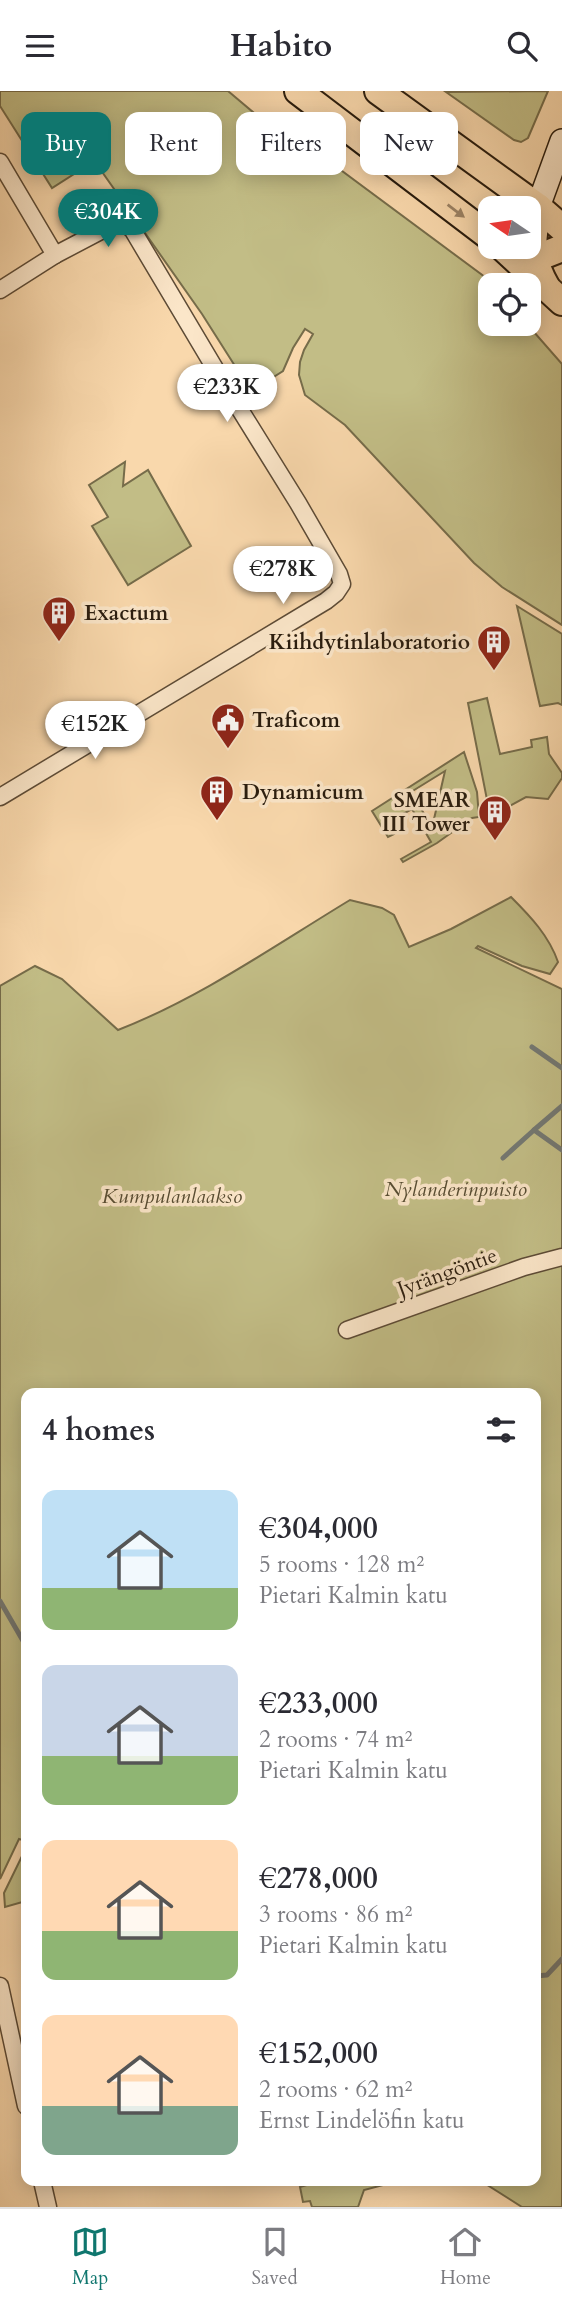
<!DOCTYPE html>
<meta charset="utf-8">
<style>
body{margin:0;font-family:Cardo,serif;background:#f7f7f7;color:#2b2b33;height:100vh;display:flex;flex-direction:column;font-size:26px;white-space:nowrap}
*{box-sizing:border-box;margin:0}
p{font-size:23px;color:#7c7c81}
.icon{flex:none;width:38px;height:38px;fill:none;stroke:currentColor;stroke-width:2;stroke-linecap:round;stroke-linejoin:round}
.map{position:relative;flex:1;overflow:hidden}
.details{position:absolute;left:21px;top:1297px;width:520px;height:798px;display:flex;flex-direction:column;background:#fff;border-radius:14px;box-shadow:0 4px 18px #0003}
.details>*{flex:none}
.banner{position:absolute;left:21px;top:21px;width:522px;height:63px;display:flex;gap:14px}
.needle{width:46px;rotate:283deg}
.buttons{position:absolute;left:478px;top:105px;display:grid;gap:14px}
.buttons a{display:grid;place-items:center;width:63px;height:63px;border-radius:14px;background:#fff;box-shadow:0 4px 18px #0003;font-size:35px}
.price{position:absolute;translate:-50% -60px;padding:0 16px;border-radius:24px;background:#fff;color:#222;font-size:23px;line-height:46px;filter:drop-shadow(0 2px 4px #0008)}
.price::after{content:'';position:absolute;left:50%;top:42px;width:21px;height:16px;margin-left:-10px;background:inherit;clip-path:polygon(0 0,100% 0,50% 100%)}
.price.selected{background:#0f766e;color:#fff}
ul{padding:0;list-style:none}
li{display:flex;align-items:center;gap:21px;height:175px;padding:0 21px}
li span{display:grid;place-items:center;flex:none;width:196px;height:140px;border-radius:14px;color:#555}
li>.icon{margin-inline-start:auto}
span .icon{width:84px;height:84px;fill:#fffc;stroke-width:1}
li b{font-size:30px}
h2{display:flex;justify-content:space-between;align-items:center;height:84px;padding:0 21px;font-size:30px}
.chip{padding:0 24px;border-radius:14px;background:#fff;box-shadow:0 4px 18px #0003;font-size:24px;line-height:63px}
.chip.selected{background:#0f766e;color:#fff}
header{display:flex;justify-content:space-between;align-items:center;height:91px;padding:0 21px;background:#fff;font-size:32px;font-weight:800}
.tab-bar{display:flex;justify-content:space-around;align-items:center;height:98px;border-top:2px solid #e1e1e2;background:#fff;font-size:19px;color:#7c7c81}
.tab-bar a{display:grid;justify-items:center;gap:4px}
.tab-bar .selected{color:#0f766e}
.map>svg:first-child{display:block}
</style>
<header><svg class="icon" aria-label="menu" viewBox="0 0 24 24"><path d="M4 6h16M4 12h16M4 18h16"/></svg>Habito<svg class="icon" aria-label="search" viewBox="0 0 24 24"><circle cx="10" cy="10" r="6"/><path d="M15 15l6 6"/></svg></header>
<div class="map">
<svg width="562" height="2116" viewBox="0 0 562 2116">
<rect width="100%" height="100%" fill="#f9d8ac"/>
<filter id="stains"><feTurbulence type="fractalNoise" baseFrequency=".00286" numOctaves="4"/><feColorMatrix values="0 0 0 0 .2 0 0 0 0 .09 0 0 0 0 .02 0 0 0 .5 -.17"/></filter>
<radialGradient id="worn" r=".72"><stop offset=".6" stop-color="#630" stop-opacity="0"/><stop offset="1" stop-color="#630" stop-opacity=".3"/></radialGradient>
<g fill="#c2bd86" stroke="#766c4a" stroke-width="2" fill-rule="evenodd">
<path d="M0,0H228L266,32L273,70L342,80L489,189L494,194H490V233H527L562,273V534L502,496L474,472L345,334L305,304L299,284L300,271L304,259L313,243L305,238L293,257L283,280L272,287L252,283L235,275L202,223L100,78H82L52,97L0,15Z"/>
<path d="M548,0L528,47L521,51L514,49L446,1Z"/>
<path d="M125,371L123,395L148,379L191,455L128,494L92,435L108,426L89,394Z"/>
<path d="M517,515L562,543V614L558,612L540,615Z"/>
<path d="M487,607L500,663L532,656L531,649L547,646L549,663L562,682V687L548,708L526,706L497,722L490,724L468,612Z"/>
<path d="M464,661L477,701L479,726L472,727L437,752L403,771L401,768L431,751L412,718L388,731L394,743L388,746L372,720ZM445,680L434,728L429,731L411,701Z"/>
<path d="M511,806C531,826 549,845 558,871L550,883L522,875L478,855L476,857L562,898V2116H522L481,2090H536V1302H26V1750L19,1748L0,1788V895L35,875L62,888L118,939C200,907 274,855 350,809L382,817L394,824L409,856L451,838Z"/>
<path d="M26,1757V1810L5,1816L4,1802Z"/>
<path d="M320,2090H398L364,2099L358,2116H312L310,2110L303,2111L300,2096Z"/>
</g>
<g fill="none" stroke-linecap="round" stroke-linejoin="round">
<g stroke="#737873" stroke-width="5">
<path d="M532,956L562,977"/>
<path d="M562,1015L534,1039L562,1059"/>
<path d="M503,1067L534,1039"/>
<path d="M0,1510L26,1555"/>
<path d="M536,1885L547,1884L562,1868"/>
</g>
<g stroke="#5d4b36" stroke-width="19">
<g id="minor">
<path d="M0,71L55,164"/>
<path d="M0,199L55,164L114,133L126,134L132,138L229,301L298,412L339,483L342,493L336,502L326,510L0,706"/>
<path d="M347,1239L524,1176L562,1166"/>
<path d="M0,1895L26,2015"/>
<path d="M42,2090L48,2116"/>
</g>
</g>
<g stroke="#291c0e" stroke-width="26">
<path id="secondary" d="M538,116L562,50"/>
</g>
<g stroke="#291c0e" stroke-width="30">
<g id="primary">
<path d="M298,0L490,146"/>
<path d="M378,0L538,116L562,137"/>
<path d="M538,116C532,149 529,165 546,195"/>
<path d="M502,156L562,211"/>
<path d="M519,156L547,163L562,157"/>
</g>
</g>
<use href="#minor" stroke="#fbe6c9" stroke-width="16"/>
<use href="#secondary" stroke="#fbe6c9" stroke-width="23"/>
<use href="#primary" stroke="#f9d8ac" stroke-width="26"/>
</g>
<defs><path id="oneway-solid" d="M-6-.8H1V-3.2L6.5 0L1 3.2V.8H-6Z" transform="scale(1.75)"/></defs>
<use fill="#9b8365" href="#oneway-solid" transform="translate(456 120) rotate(37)"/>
<defs>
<g id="building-pin" transform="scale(1.75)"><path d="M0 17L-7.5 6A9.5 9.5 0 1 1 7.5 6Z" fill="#8f2418" stroke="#fbe6c9"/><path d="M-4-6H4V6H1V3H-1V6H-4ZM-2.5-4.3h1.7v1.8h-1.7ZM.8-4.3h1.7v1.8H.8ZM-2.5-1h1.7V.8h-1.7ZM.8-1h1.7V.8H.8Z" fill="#fff"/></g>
<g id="civic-pin" transform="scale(1.75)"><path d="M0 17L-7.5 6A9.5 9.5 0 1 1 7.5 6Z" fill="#8f2418" stroke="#fbe6c9"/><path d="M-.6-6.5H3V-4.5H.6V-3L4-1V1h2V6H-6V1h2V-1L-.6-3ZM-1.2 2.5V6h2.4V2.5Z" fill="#fff"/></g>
</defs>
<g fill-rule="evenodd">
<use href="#building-pin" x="59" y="522"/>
<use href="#building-pin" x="494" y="551"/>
<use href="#civic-pin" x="228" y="629"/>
<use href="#building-pin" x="217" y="701"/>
<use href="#building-pin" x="495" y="721"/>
</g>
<g text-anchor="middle" stroke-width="7" stroke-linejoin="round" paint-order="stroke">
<g font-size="21" font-weight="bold" fill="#291c0e" stroke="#fbe6c9" text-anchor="start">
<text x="84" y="529">Exactum</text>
<text x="470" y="558" text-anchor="end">Kiihdytinlaboratorio</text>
<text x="252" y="636">Traficom</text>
<text x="242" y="708">Dynamicum</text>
<text x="470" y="716" text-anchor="end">SMEAR<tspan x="470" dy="24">III Tower</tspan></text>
</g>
<g font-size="21" font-style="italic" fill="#574c32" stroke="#fbe6c9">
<text x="456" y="1105">Nylanderinpuisto</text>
<text x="172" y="1112">Kumpulanlaakso</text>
</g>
<g font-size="21" fill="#291c0e" stroke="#fbe6c9">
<text transform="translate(447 1181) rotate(-20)" y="7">Jyrängöntie</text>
</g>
</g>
<rect width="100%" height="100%" filter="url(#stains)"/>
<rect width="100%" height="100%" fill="url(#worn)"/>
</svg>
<div class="buttons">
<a><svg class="needle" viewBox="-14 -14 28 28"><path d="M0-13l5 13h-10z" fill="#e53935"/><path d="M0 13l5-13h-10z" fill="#7c7c81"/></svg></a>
<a><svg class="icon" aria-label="locate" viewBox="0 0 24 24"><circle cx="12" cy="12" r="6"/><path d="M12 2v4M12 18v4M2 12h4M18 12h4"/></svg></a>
</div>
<b class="price selected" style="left:108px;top:158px">€304K</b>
<b class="price" style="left:227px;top:333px">€233K</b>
<b class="price" style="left:283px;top:515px">€278K</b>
<b class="price" style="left:95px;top:670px">€152K</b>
<div class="banner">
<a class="chip selected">Buy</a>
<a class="chip">Rent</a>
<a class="chip">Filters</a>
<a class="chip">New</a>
</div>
<section class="details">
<h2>4 homes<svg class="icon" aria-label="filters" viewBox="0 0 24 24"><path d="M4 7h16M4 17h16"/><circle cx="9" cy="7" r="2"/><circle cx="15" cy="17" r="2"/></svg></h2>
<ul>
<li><span style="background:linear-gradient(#bfe0f5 70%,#8fb573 0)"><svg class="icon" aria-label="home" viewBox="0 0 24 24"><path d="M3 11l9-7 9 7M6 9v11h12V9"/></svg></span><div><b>€304,000</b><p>5 rooms · 128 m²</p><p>Pietari Kalmin katu</p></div></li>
<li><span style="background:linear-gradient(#c9d6e8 65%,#8fb573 0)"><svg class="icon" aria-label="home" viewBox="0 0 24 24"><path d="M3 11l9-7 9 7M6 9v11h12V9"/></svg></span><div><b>€233,000</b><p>2 rooms · 74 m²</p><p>Pietari Kalmin katu</p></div></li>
<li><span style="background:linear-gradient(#ffd9b3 65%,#8fb573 0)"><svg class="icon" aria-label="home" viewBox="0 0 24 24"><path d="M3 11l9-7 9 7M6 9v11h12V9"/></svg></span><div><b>€278,000</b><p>3 rooms · 86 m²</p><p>Pietari Kalmin katu</p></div></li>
<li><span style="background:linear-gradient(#ffd9b3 65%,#7fa58c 0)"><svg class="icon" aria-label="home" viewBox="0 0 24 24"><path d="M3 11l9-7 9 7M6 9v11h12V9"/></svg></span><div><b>€152,000</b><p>2 rooms · 62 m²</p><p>Ernst Lindelöfin katu</p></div></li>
</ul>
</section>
</div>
<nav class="tab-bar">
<a class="selected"><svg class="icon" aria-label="map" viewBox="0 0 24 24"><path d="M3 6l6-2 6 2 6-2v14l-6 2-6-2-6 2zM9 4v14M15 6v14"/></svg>Map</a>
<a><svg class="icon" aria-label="saved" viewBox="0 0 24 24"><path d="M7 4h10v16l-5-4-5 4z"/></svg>Saved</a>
<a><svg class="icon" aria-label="home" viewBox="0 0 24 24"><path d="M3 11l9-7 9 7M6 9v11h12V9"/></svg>Home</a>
</nav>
